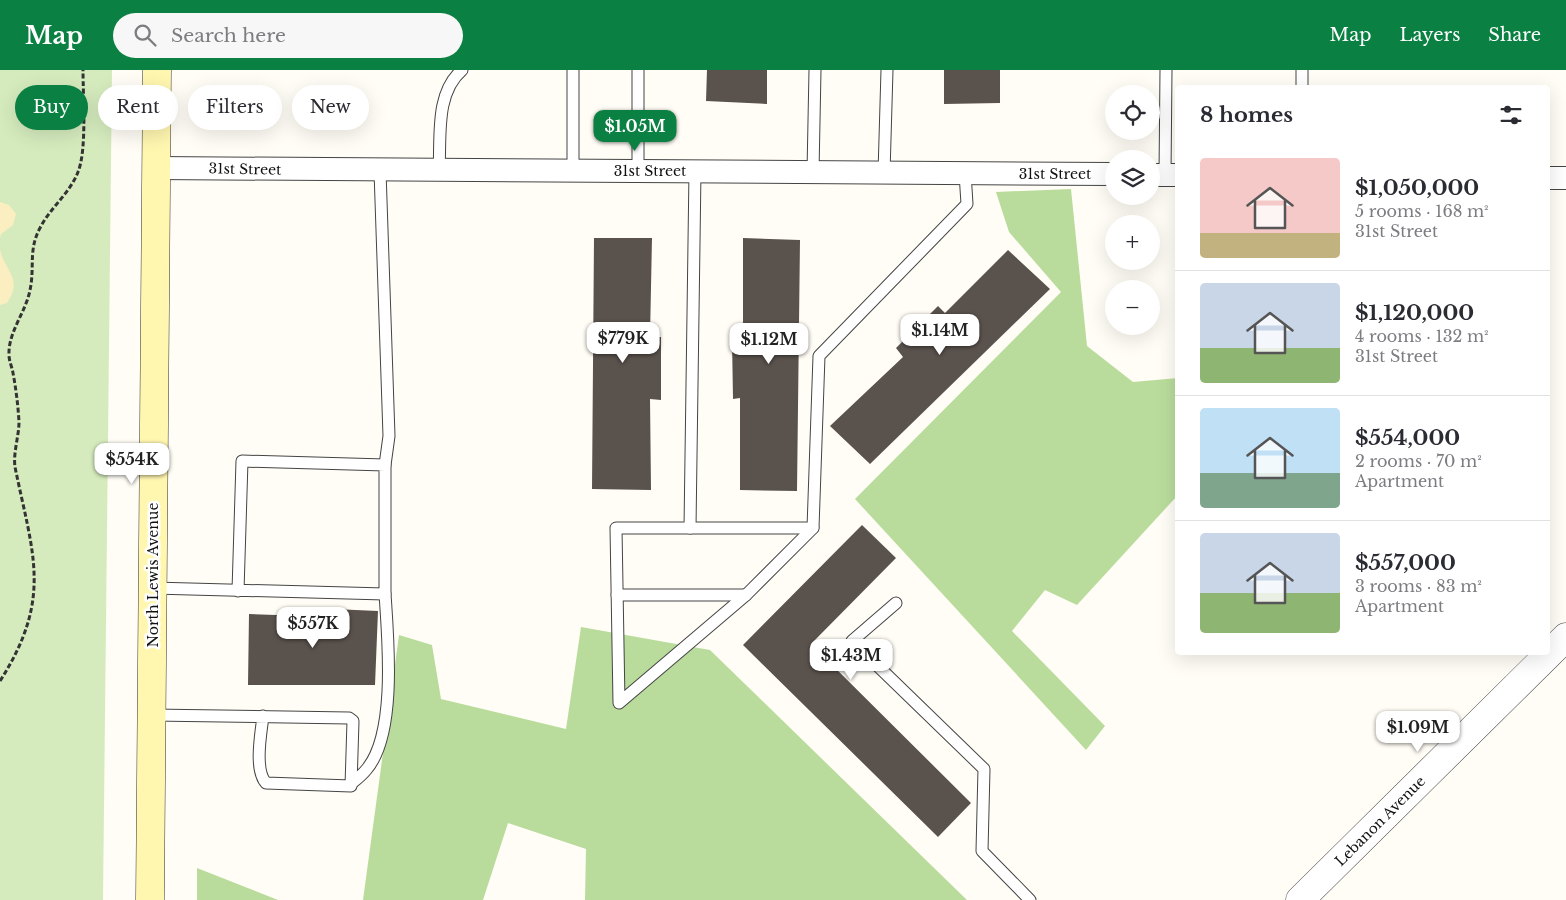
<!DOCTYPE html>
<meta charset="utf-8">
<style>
body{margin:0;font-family:"Libre Baskerville",serif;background:#f7f7f7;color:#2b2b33;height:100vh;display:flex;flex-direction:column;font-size:19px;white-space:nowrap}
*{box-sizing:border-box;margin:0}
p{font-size:16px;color:#7c7c81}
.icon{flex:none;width:28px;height:28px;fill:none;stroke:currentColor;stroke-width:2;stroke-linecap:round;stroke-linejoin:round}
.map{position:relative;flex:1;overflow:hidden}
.details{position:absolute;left:1175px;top:15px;width:375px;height:570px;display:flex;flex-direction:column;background:#fff;border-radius:5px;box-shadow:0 5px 20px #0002}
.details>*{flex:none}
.guide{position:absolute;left:15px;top:15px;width:475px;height:45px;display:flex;gap:10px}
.tools{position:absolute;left:1105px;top:15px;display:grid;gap:10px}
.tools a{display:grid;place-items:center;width:55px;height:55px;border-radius:50%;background:#fff;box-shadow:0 5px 20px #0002;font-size:25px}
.price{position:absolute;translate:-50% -42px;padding:0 11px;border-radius:10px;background:#fff;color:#222;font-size:16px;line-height:32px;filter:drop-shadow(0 1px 2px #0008)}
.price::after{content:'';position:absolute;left:50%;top:30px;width:15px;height:11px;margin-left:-8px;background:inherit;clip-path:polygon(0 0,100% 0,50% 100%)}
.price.current{background:#0b8043;color:#fff}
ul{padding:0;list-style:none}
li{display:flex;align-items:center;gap:15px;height:125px;padding:0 25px}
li+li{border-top:1px solid #e1e1e2}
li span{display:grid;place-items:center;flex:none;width:140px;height:100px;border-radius:5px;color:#555}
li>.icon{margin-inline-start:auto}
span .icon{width:60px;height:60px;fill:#fffc;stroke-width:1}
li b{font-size:21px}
h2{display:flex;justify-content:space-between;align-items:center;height:60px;padding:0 25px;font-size:21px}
.pill{padding:0 18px;border-radius:22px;background:#fff;box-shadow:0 5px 20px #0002;font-size:18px;line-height:45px}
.pill.current{background:#0b8043;color:#fff}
header{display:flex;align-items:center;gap:30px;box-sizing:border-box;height:70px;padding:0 25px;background:#0b8043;color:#fff}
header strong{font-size:24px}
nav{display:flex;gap:28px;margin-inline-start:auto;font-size:18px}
.search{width:350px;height:45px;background:#f7f7f7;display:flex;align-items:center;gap:12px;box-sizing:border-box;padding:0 18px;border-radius:28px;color:#7c7c81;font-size:19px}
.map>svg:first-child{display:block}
</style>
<header>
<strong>Map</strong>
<div class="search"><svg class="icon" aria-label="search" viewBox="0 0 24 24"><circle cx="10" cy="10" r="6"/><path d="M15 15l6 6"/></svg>Search here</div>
<nav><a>Map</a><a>Layers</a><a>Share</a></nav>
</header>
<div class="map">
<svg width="1566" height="830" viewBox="0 0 1566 830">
<rect width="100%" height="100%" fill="#fffdf5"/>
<path fill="#d5ebbd" d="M0,0H112L103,830H0Z"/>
<g fill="#b9dc9c">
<path d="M1071,119L1087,276L1133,312L1178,308L1177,426L1077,535L1045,520L1012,561L1105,656L1086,680L855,429L1061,222L1009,162L996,122Z"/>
<path d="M581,557L710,580L967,830H585L586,779L508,753L483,830H363L399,565L432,575L441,629L566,659Z"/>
<path d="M197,798L278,830H197Z"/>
</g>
<g fill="#fbeec1">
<path d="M0,132L9,135L16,144L13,155L1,164L0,168Z"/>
<path d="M0,180C6,203 23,208 7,233L0,235Z"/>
</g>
<g fill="#5a524d">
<path d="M707,0H767V34L706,31Z"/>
<path d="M944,0H1000V33L944,34Z"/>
<path d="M594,168H652L650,267H661V330L650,329L651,420L592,419Z"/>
<path d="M743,168L800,170L797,421L740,420V328L733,329L732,270H743Z"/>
<path d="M1008,180L1050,219L870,394L830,356L903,287L896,278L938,236L945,243Z"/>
<path d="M862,455L896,488L811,574L971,733L938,767L743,575Z"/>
<path d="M333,539L378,541L375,615H248L249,544L333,547Z"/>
</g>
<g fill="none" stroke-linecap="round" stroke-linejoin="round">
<g stroke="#444" stroke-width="13">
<g id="service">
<path d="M573,0V101"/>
<path d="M638,0V101"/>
<path d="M1302,0V18"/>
<path d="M439,100C441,67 435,23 462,0"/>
<path d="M380,101L389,366L385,395"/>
<path d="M695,101L690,458H616L619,633L746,525L813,458L819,286L967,134L965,103"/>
<path d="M813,102L815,0"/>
<path d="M884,103L887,0"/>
<path d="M1165,105L1166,0"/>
<path d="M690,458H813"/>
<path d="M153,518L385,524V395L242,391L238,521"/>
<path d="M617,525H746"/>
<path d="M896,533L852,571L984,699L982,781L1030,830"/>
<path d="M152,645L349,648L353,651L351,716L266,713C254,700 261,663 263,646"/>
<path d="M352,713C357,709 362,705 366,700C397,665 388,569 385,524"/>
</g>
</g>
<g stroke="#444" stroke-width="24">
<g id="minor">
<path d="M156,98L1114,104"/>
<path d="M1151,105H1178"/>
<path d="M1548,108H1566"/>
</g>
</g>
<g stroke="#444" stroke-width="29">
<path id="tertiary" d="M1300,830L1566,567"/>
</g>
<g stroke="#333" stroke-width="29">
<path id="secondary" d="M150,830L157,0"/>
</g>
<path stroke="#333" stroke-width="3" stroke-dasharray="5 2.5" stroke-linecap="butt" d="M0,611C53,528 33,485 15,397C13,383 19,366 19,352C18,335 16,319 13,303C12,297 9,291 9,285C8,262 26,242 30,220C35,197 28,180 40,158C50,138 70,123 78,102C87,80 83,26 83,0"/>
<use href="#service" stroke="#fff" stroke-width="11"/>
<use href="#minor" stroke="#fff" stroke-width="22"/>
<use href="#tertiary" stroke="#fff" stroke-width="28"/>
<use href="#secondary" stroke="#fff6b0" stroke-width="28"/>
</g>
<g text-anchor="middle" stroke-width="5" stroke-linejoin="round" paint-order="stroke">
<g font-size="14" fill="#111" stroke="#fff">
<text transform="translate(245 99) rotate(1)" y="5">31st Street</text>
<text x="650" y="106">31st Street</text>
<text x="1055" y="109">31st Street</text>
<text transform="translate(153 505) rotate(-90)" y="5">North Lewis Avenue</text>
<text transform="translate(1380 751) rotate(-45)" y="5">Lebanon Avenue</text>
</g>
</g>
</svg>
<div class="tools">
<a><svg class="icon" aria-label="locate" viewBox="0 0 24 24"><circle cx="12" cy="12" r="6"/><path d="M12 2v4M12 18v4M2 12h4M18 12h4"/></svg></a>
<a><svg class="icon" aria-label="layers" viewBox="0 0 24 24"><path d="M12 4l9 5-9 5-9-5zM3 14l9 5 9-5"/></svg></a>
<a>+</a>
<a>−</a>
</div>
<b class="price current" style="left:635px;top:82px">$1.05M</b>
<b class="price" style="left:940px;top:286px">$1.14M</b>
<b class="price" style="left:623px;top:294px">$779K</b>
<b class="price" style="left:769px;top:295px">$1.12M</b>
<b class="price" style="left:132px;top:415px">$554K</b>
<b class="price" style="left:313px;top:579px">$557K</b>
<b class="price" style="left:851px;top:611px">$1.43M</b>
<b class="price" style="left:1418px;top:683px">$1.09M</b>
<div class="guide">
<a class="pill current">Buy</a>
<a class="pill">Rent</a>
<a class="pill">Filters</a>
<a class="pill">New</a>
</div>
<section class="details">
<h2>8 homes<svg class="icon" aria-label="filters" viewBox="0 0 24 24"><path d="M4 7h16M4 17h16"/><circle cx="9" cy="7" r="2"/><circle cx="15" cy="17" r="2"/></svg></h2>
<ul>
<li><span style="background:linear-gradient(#f6c9c9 75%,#c2b280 0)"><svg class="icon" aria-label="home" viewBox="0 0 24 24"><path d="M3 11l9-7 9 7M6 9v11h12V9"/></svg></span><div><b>$1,050,000</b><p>5 rooms · 168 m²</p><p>31st Street</p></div></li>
<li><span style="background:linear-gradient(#c9d6e8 65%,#8fb573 0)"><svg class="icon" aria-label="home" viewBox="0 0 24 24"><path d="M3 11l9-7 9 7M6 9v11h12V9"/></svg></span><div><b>$1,120,000</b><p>4 rooms · 132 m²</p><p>31st Street</p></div></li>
<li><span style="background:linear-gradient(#bfe0f5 65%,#7fa58c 0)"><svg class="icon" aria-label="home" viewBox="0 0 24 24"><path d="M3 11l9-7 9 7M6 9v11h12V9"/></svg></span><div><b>$554,000</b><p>2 rooms · 70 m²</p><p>Apartment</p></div></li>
<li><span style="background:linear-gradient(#c9d6e8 60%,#8fb573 0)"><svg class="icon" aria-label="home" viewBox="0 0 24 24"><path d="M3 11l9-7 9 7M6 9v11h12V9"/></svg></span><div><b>$557,000</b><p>3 rooms · 83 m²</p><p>Apartment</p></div></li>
</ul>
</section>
</div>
